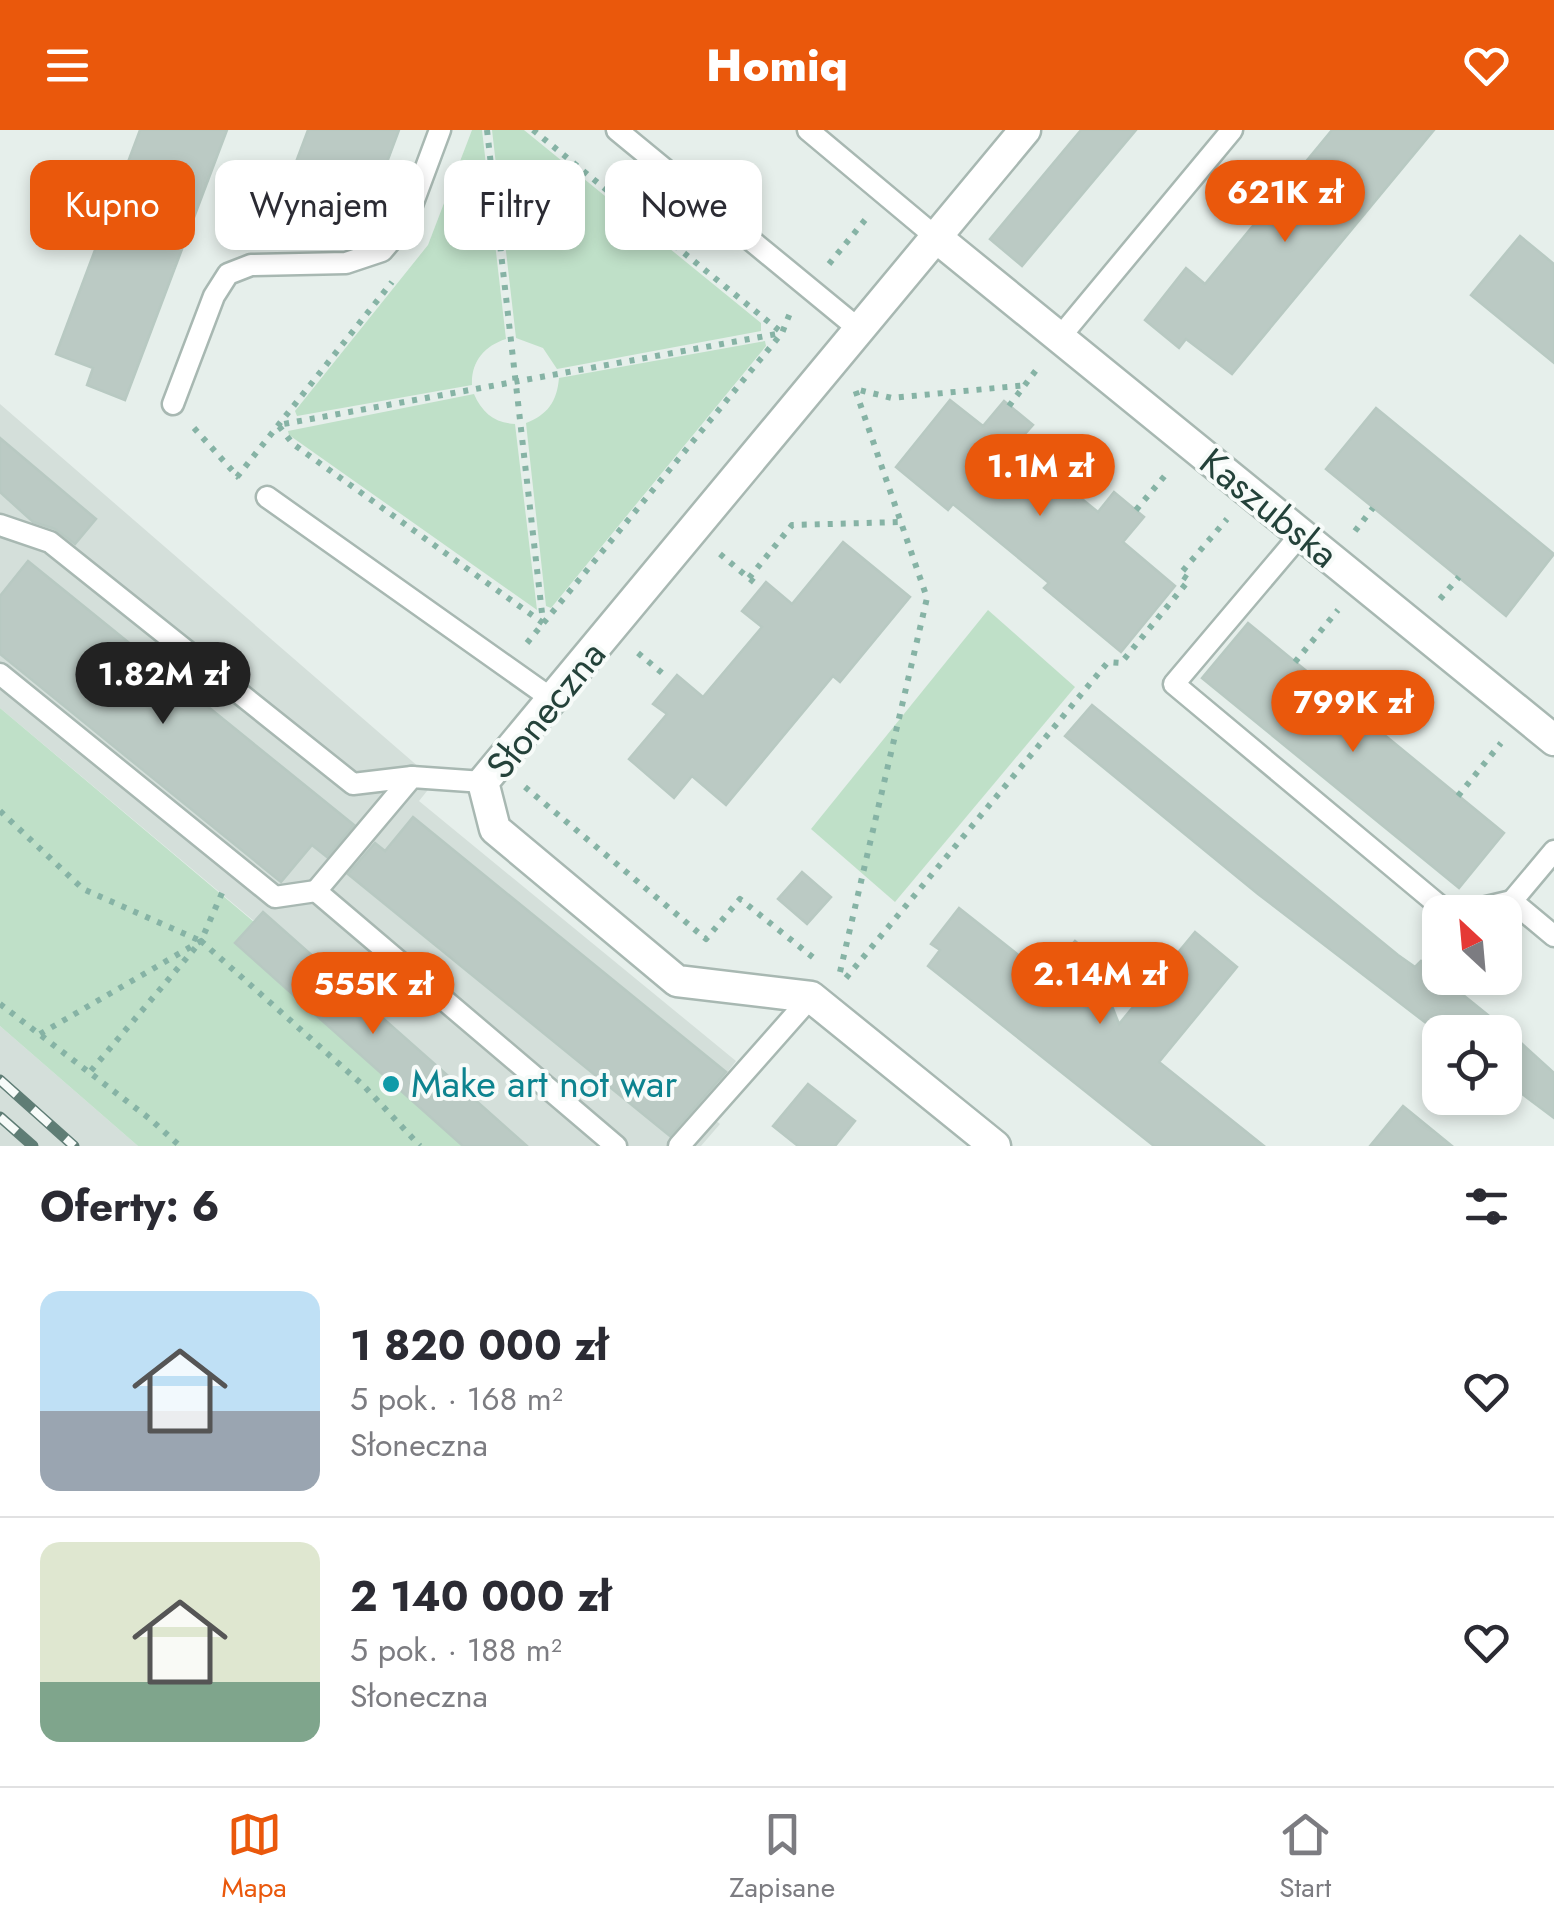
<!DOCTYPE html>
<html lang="pl">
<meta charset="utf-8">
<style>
body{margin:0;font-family:Jost,sans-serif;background:#f2f2f3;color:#2b2b33;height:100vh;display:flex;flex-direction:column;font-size:38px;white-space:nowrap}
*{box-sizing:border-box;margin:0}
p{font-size:32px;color:#7c7c81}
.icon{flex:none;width:55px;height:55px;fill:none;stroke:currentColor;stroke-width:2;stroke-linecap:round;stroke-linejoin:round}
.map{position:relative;height:1016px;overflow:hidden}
.sheet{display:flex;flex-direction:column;background:#fff;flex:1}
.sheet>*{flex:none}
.hud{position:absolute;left:30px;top:30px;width:1000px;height:90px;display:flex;gap:20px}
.needle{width:65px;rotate:334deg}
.tools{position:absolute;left:1422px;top:765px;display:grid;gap:20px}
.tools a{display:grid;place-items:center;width:100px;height:100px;border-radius:20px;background:#fff;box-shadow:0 5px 15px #0003;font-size:50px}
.price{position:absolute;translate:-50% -85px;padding:0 22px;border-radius:35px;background:#ea580c;color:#fff;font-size:32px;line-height:65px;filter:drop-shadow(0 2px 5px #0008)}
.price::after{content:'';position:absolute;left:50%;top:60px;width:30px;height:22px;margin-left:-15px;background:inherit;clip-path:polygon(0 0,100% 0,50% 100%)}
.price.on{background:#222;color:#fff}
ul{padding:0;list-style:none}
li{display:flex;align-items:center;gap:30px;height:250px;padding:0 40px}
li+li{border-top:2px solid #e1e1e2}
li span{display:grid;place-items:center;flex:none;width:280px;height:200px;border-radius:20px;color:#555}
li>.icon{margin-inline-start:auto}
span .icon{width:120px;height:120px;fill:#fffc;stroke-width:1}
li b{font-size:42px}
h2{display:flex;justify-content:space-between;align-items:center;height:120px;padding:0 40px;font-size:42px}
.pill{padding:0 35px;border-radius:20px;background:#fff;box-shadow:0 5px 15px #0003;font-size:35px;line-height:90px}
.pill.on{background:#ea580c;color:#fff}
header{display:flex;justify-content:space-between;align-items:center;height:130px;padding:0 40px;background:#ea580c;color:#fff;font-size:45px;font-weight:800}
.tab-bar{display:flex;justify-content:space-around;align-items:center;height:140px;border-top:2px solid #e1e1e2;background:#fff;font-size:28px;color:#7c7c81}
.tab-bar a{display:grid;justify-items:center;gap:5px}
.tab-bar .on{color:#ea580c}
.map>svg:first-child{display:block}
</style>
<header><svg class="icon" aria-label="menu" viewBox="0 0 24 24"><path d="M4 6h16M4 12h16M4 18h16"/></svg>Homiq<svg class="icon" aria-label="heart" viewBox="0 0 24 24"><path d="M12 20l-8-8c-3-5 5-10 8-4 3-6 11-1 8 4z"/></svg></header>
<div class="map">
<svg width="1554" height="1016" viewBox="0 0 1554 1016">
<rect width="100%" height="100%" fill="#e6efeb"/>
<g fill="#d4dfda">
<path d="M0,274L435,651L419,671L736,931L700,978L720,994L701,1016H463L235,813L254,791L0,578Z"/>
<path d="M0,896L138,1016H0Z"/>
</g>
<g fill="#bfe0c8">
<path d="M472,0H482L506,209C484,216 471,232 472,255L297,286L295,281L428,115Z"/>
<path d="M492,0H524L761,193V201L557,239L543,218L516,208Z"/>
<path d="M765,211L766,216L551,478L546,476L526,293C547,285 557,272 559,248Z"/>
<path d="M474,264C482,283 495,293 515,294L537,480L289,305L288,301Z"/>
<path d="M988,480L1075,557L895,772L811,699Z"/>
<path d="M0,578L254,792L236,814L463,1016H138L0,896Z"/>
</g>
<g fill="#bbcac4" stroke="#b8c9c2" stroke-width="2.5">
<path d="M140,0H227L125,270L87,255L93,238L56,224Z"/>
<path d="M308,0H399L364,94L284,64Z"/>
<path d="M1081,0H1136L1022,136L990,109Z"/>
<path d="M1332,0H1434L1232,244L1186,209L1179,218L1145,190L1186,138L1205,154Z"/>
<path d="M1520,106L1554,134V233L1471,165Z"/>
<path d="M950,270L983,296L1004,271L1033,295L1016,314L1055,347L1098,382L1114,362L1144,387L1123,412L1175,456L1121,522L1044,458L1049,453L953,374L948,380L896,337Z"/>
<path d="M1376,278L1554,424L1506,486L1326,339Z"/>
<path d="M0,308L96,389L75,414L55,399L33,392L0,362Z"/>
<path d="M843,412L910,467L840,552L833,546L726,675L692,646L674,668L629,629L667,584L653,574L677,545L703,567L762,497L742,481L766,452L792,474Z"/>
<path d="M28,431L354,695L327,727L312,715L281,752L0,524V466Z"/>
<path d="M1248,493L1504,703L1459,758L1202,548Z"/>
<path d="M1092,575L1398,825L1415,837L1421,831L1509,902L1554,943V988L1505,951V902H1441L1426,893L1258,764L1065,606Z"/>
<path d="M413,687L726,942L670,1006L348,744L375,713L385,721Z"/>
<path d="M802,742L831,767L807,794L778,769Z"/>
<path d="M959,778L1045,846L1075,811L1092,825L1119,894L1195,802L1237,837L1159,932L1264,1016H1154L928,836L940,820L931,814Z"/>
<path d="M263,782L473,968L527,1016H463L235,813Z"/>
<path d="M808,954L855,991L835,1016H798L773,996Z"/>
<path d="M1403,976L1452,1016H1370Z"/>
</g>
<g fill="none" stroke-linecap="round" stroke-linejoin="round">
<g stroke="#a8b8b2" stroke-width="25">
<g id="lane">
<path d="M617,0L860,200"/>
<path d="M808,0L937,108"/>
<path d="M1060,207L1232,0"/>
<path d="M173,274L214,166L228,144L251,135L346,133L382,121L405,94L440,0"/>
<path d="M267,367L552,569"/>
<path d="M0,395L50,412L353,654L412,647"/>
<path d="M1301,404L1174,554L1447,782"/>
<path d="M0,544L275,767L316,761"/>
<path d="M483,652L412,647L316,761L616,1016"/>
<path d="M1512,771L1554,721"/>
<path d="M1465,782L1512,771L1554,806"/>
<path d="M679,1016L811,867"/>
</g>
</g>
<g stroke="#a8b8b2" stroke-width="35">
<g id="street">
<path d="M937,108L1554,610"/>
<path d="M995,1016L811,867L677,851L495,699L483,652L1025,0"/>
</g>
</g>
<g stroke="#86b3a5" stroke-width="6" stroke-dasharray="5 8" stroke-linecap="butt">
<path d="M487,0L543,492"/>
<path d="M533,0L781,202"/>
<path d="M829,134L865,90"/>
<path d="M1009,276L1040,235"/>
<path d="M194,298L239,348"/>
<path d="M237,347L392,152"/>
<path d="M1136,380L1168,342"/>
<path d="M1355,401L1373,378"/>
<path d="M720,424L756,454"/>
<path d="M749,448L792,395L901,392"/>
<path d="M1440,469L1459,447"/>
<path d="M543,493L293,314L278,295L782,203"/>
<path d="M527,513L782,203L790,183"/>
<path d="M638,523L667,547"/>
<path d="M1295,532L1338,480"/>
<path d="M1376,598L1418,545"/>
<path d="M525,657L706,809L740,769L815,829"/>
<path d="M1458,666L1501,613"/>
<path d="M0,681L83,759L201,811"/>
<path d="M222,763L201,811L364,956L420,1016"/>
<path d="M840,842L927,468L855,259L892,268L1027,255"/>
<path d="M846,848L1108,532L1121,533L1189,450L1180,444L1227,389"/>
<path d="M0,874L150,989L180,1016"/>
<path d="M40,904L201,811L89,943"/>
</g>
<use href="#lane" stroke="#fff" stroke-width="20"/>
<use href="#street" stroke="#fff" stroke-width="30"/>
<g stroke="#5f7d75" stroke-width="11">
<g id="rail">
<path d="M0,950L74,1016"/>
<path d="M0,987L33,1016"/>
</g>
</g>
<use href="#rail" stroke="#f7fbf9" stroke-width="8" stroke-dasharray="22" stroke-linecap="butt"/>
</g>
<circle fill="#0f9aa8" stroke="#f7fbf9" stroke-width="4" cx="391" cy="954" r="10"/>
<g text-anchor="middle" stroke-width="8" stroke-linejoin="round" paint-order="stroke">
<g font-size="38" fill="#24423a" stroke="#f7fbf9">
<text transform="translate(1269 378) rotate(39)" y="13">Kaszubska</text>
<text transform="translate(546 580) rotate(-51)" y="13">Słoneczna</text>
</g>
<g font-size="38" fill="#0d838f" stroke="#f7fbf9" text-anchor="start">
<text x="411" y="967">Make art not war</text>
</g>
</g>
</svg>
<div class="tools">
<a><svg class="needle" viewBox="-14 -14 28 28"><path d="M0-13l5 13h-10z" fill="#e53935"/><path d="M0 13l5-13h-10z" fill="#7c7c81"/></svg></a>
<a><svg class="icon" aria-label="locate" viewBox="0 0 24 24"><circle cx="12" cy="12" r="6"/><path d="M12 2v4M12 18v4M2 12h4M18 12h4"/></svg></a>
</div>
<b class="price" style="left:1285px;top:115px">621K zł</b>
<b class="price" style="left:1040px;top:389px">1.1M zł</b>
<b class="price on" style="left:163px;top:597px">1.82M zł</b>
<b class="price" style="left:1353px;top:625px">799K zł</b>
<b class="price" style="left:1100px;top:897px">2.14M zł</b>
<b class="price" style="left:373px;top:907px">555K zł</b>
<div class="hud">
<a class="pill on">Kupno</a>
<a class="pill">Wynajem</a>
<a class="pill">Filtry</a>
<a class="pill">Nowe</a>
</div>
</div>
<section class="sheet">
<h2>Oferty: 6<svg class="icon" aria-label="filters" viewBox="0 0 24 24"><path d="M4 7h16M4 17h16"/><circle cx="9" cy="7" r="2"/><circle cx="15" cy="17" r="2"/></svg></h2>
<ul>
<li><span style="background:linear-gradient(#bfe0f5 60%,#9aa5b1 0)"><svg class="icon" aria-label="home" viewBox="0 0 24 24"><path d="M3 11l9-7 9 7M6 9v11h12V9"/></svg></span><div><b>1 820 000 zł</b><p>5 pok. · 168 m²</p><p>Słoneczna</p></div><svg class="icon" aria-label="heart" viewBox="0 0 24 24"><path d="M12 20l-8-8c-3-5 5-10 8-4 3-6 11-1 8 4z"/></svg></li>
<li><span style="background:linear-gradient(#dfe7d0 70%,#7fa58c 0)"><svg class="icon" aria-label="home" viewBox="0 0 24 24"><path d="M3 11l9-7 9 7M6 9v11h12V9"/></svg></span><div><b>2 140 000 zł</b><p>5 pok. · 188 m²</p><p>Słoneczna</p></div><svg class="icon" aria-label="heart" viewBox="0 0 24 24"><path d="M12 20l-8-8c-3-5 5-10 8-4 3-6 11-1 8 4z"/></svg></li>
</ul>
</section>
<nav class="tab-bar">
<a class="on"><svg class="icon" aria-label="map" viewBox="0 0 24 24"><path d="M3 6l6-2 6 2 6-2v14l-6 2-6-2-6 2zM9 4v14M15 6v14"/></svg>Mapa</a>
<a><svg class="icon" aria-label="saved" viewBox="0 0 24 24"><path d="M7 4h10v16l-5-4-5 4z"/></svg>Zapisane</a>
<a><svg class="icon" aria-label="home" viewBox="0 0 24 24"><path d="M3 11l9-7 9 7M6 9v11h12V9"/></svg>Start</a>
</nav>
